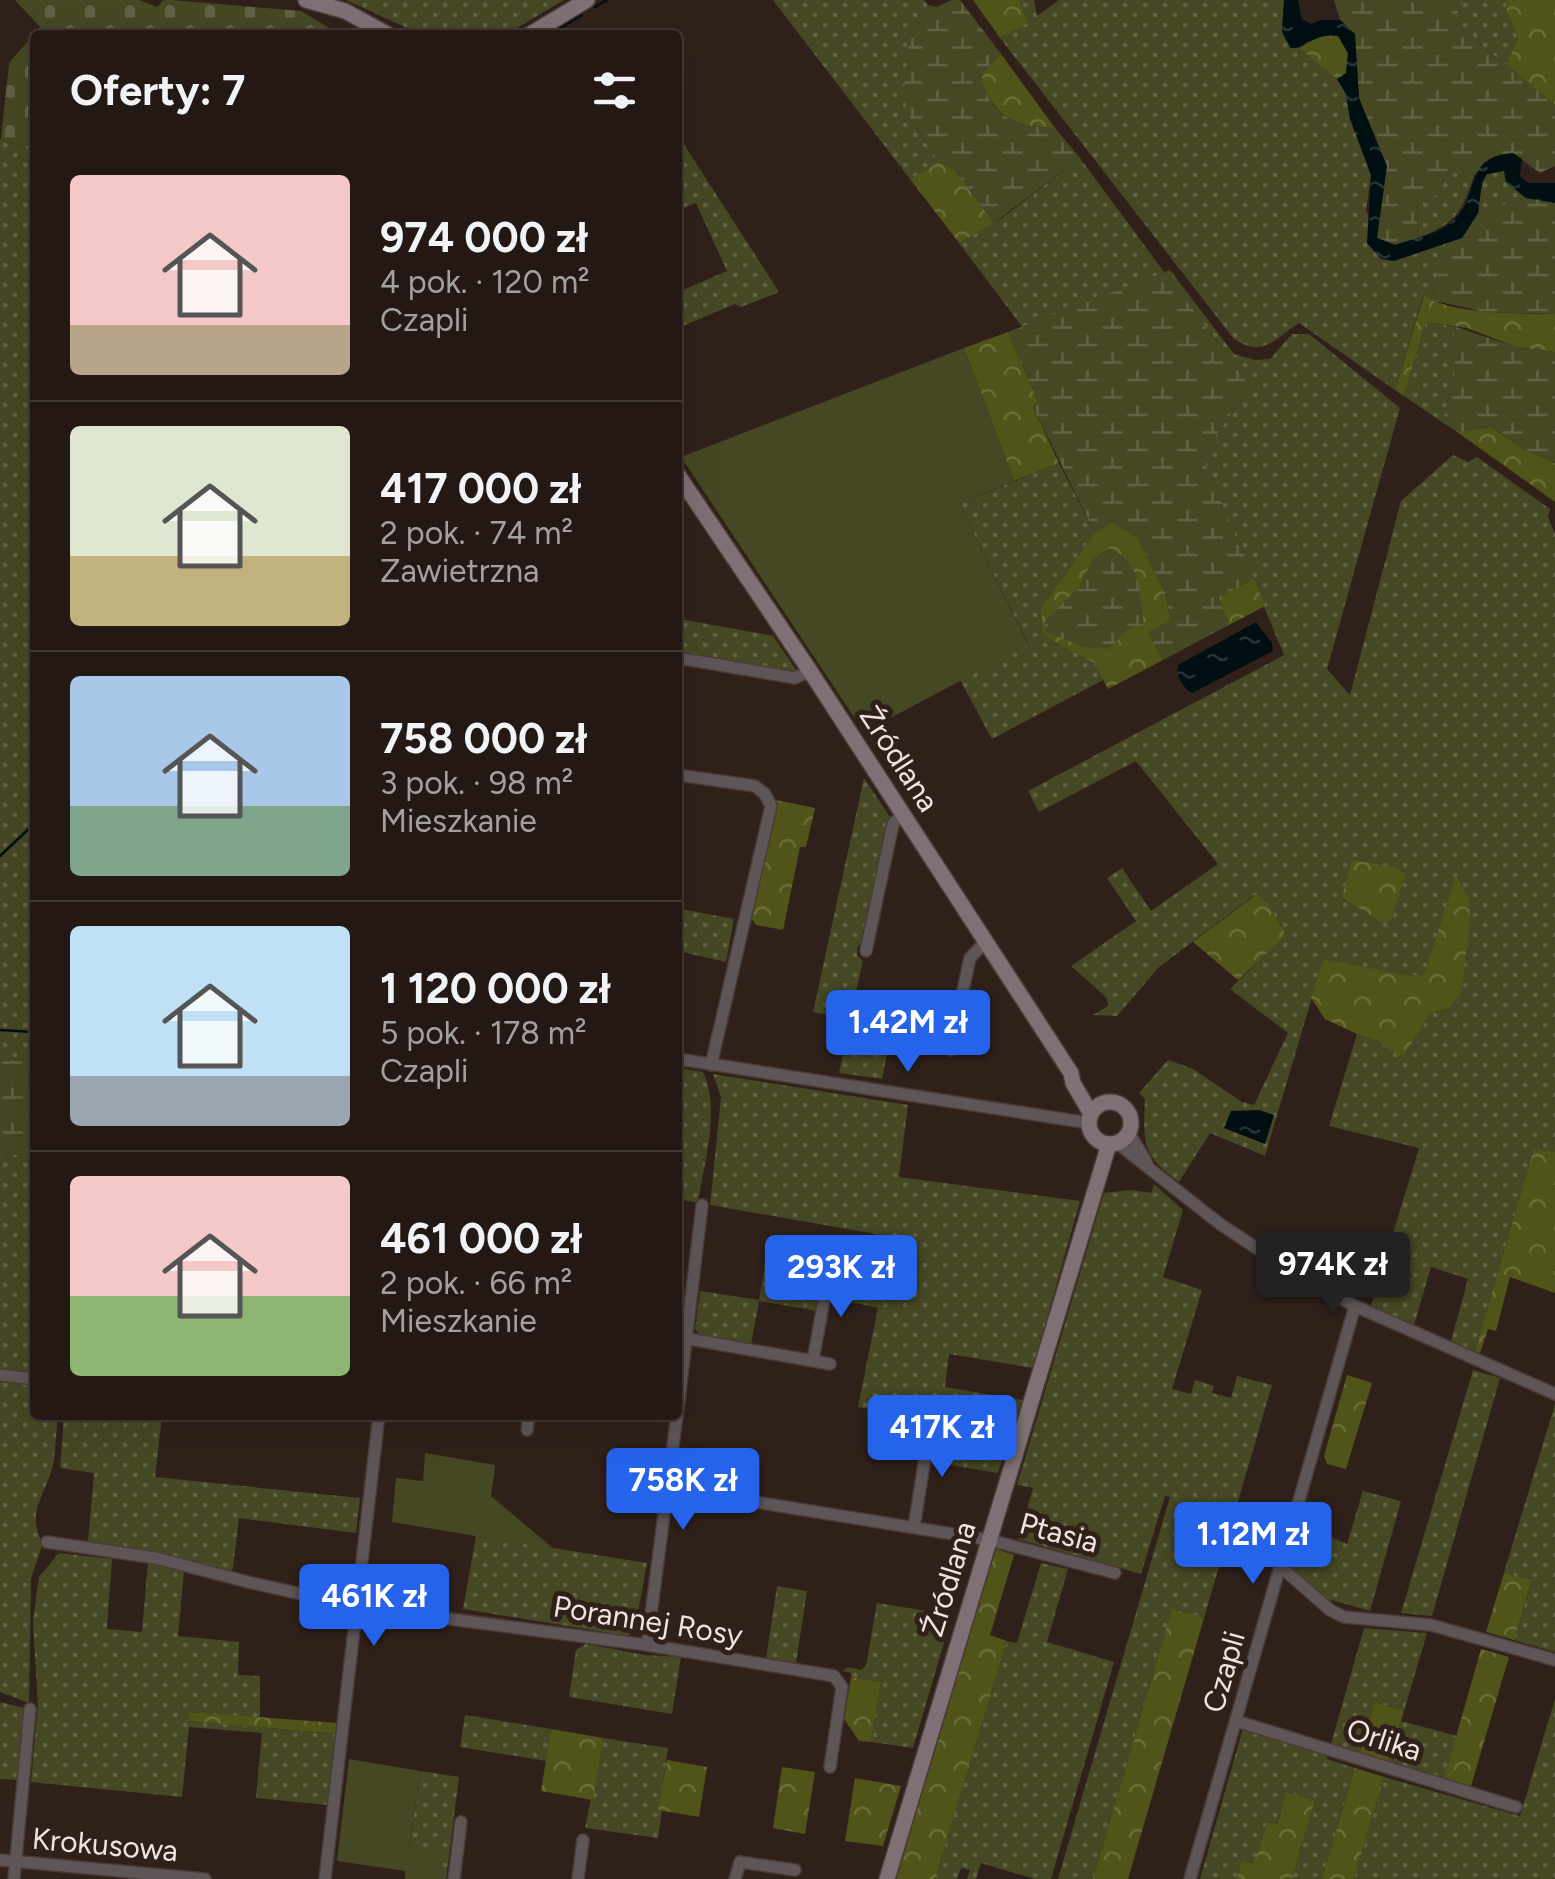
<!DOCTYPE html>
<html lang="pl">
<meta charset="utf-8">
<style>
body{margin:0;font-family:Figtree,sans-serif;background:#2c211d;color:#f1f3f6;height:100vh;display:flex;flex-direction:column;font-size:38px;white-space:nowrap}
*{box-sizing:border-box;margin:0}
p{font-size:32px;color:#a3a0a0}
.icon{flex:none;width:55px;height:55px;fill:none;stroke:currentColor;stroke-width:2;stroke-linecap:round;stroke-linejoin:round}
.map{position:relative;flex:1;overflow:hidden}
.sheet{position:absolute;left:30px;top:30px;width:652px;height:1390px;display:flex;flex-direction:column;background:#241814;border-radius:10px;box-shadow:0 10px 40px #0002,0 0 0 2px #413734}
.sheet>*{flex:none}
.price{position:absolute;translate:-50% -85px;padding:0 22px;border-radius:10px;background:#2563eb;color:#fff;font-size:32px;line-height:65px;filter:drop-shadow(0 2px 5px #0008)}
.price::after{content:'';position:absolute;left:50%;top:60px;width:30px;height:22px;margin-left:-15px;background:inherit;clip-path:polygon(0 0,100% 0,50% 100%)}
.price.active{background:#222;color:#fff}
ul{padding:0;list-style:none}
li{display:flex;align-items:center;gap:30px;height:250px;padding:0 40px}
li+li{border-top:2px solid #413734}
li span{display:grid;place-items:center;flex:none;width:280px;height:200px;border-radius:10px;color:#555}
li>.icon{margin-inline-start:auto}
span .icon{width:120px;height:120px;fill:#fffc;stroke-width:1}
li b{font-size:42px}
h2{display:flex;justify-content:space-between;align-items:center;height:120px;padding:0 40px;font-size:42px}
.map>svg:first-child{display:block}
</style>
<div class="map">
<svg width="1555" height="1879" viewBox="0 0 1555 1879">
<defs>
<pattern id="grass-dots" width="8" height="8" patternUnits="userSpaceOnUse" patternTransform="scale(2.5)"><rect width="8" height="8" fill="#464824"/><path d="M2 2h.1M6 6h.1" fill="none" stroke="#616244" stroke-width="1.8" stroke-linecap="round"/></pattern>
<pattern id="forest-crowns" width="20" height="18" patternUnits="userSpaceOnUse" patternTransform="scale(2.5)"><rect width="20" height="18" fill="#515418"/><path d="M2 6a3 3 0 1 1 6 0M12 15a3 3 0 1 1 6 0" fill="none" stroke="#6a6c39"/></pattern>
<pattern id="wetland-marsh" width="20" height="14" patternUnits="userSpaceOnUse" patternTransform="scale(2.5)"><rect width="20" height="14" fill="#464824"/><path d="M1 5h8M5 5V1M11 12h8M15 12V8" fill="none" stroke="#616244"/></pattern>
<pattern id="cemetery-stones" width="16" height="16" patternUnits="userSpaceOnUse" patternTransform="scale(2.5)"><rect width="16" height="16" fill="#464824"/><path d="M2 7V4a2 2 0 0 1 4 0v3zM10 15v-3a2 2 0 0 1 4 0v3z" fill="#616244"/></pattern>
<pattern id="water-ripples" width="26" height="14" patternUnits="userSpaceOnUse" patternTransform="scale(2.5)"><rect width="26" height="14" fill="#000f12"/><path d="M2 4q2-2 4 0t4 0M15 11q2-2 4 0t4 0" fill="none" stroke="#263234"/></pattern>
</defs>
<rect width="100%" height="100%" fill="#30201a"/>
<g fill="url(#grass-dots)">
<path d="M346,0H564L505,35H422Z"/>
<path d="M773,0H924L928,5L909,42L907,114L939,162L910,179Z"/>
<path d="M1019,0H1034L1037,16L1059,0H1284L1282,32L1290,48H1299L1337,79L1346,94L1350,119L1371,175L1366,211L1394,261L1446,242L1431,300L1423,296L1395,390L1299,323C1273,340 1263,358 1234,339L1000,38L1027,23Z"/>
<path d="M1464,0H1506L1507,12L1518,38L1506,65L1453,22Z"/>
<path d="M678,135L779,292L741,307L735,304L678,328V292L727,271L696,203L678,210Z"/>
<path d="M0,139L35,152V1059L0,1061Z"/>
<path d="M1080,158L1164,272L1170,270L1234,354L1255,360L1270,359L1292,334H1309L1400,408L1327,669L1350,695L1401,501L1453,455L1468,462L1477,457L1550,509L1548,517L1555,534V1152L1534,1150L1475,1351L1451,1341L1468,1279L1431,1267L1414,1325L1371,1306L1419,1148L1329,1126L1357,1034L1378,1041L1399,1055L1405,1054L1430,1014L1447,1009L1456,877L1424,974L1410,976L1323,960L1265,1156L1210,1133L1179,1182C1142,1155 1143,1144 1145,1099L1139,1093L1168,1060L1193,1069L1242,1102L1254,1105L1288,1033L1230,989L1286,934L1255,895L1159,967L1117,1016L1093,1015L1108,1006L1107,998L1071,966L1136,921L1107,878L1122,868L1151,911L1218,864L1136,761L1039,812L1028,791L1284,655L1202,456L1250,386L1165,272L1023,328L959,243L1002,218Z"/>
<path d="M1454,166L1474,176C1461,214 1456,223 1418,238L1417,198L1439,195L1446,172Z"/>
<path d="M1504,170L1506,182L1526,198L1478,213L1482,183L1487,174Z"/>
<path d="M1426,322L1456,327L1452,344L1456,370L1442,422L1404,396Z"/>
<path d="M1059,463L1095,533L1041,608L1044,635L1094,663L1103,680L992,739L960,680L1028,644L959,504Z"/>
<path d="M680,619L773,636L797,671L782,672L678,653Z"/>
<path d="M864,778L892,820L864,941L857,947V955L863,961L850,1018L892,1028L882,1079L839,1073L850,1019L813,1012Z"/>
<path d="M681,909L734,919L726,962L678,951Z"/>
<path d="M678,1068L703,1072C721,1110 704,1162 698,1203L678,1199Z"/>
<path d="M713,1074L908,1105L899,1177L1080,1201L1033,1368L949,1354L945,1387L1023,1400L998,1473L931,1462L938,1421L858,1407L878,1308L842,1300L833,1305L836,1284L880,1292L887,1236L710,1205L721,1097Z"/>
<path d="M8,1154L35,1155V1376L0,1372V1166Z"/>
<path d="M1154,1184L1183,1210L1163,1277L1202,1290L1172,1389L1191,1394L1195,1380L1214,1386L1212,1393L1231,1398L1237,1376L1272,1385L1204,1618L1172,1609L1093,1879H1058L1170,1497L1165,1496L1141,1574L1018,1539L1033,1488L1017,1485L1104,1193L1131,1190L1151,1193Z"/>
<path d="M766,1257L824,1269L817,1311L759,1301L751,1344L701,1336L695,1329L700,1291L759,1300Z"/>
<path d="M1473,1370L1500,1378L1432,1616L1401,1613Z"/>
<path d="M0,1378L35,1382V1415H58C56,1431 56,1449 53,1465C46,1494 25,1513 43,1543L31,1578L29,1703L0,1692Z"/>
<path d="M1555,1404V1652L1514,1640L1532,1581L1504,1573Z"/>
<path d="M64,1415H162L155,1477L360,1498L356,1533L239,1518L233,1568L229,1573L155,1552L88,1542L94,1473L60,1468Z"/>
<path d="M1363,1491L1401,1501L1370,1611L1332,1600L1331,1603L1286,1567L1285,1561L1297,1522L1347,1544Z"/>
<path d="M476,1536L647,1563L635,1629L628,1636L463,1609Z"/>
<path d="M59,1553L112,1559L107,1629L142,1632L148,1562L184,1571L178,1636L239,1642L238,1675L260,1676V1718L191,1712L190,1721L337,1734L329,1805L256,1798L262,1733L189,1727L182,1797L31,1782L38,1706L33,1622L39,1577Z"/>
<path d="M1041,1563L1068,1569L1047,1642L1114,1662L1051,1879H1035L981,1863L976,1879H967L970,1870L961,1868L957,1879H935L1007,1641L1017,1643Z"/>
<path d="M777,1586L807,1591L796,1663L766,1659Z"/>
<path d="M877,1603L952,1615L913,1748L871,1742L881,1682L851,1677V1673L843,1671L848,1667L861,1670L866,1666Z"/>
<path d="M1364,1628L1427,1633L1404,1711L1375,1702L1360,1753L1331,1744Z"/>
<path d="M586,1644L645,1655L681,1657L672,1714L569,1697L576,1650Z"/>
<path d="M1555,1699V1879H1354L1384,1777L1520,1816Z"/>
<path d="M0,1702L24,1708L26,1716L20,1780L0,1779Z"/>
<path d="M465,1715L551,1729L546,1761L460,1747Z"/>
<path d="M1401,1721L1457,1736L1444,1779L1388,1763Z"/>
<path d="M1243,1728L1328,1752L1327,1759L1355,1768L1322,1879H1292L1315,1800L1288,1792L1276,1826L1267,1822L1254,1865L1242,1861L1236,1879H1200Z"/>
<path d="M603,1738L668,1748L659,1810L662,1811L658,1838L585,1828Z"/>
<path d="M420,1771L459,1777L446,1879H438L441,1852L409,1848Z"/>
</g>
<g fill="url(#forest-crowns)">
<path d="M973,0H1019L1028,23L1000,38Z"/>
<path d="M1506,0H1555V105L1506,65L1518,38L1507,12Z"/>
<path d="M1327,35L1338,36L1348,53L1346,74L1337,79L1299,48L1317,36Z"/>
<path d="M1001,54L1055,128C1014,126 999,121 981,82L983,72Z"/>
<path d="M939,162L954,169L994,223L959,243L910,179Z"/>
<path d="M1424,295C1450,315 1521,313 1555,314V352L1516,347L1467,328L1426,322L1404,396L1395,390Z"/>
<path d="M1008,332L1038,402L1033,407L1059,463L1014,481L964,348Z"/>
<path d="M1491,427L1523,449L1555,463V502L1457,432Z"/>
<path d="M1112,522L1138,538L1165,592L1171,621L1149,632L1163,660L1108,689L1094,663L1043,635L1041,608L1095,533Z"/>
<path d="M1254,579L1265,606L1229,625L1218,597Z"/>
<path d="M776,800L815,808L806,847H800L783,930L756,925L750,916Z"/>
<path d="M1352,860L1393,867L1406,874L1391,920L1382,923L1342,897Z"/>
<path d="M1456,876L1469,899L1470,920L1461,993L1447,1009L1430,1014L1405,1054L1399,1056L1378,1041L1357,1034L1325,1019L1311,998L1323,959L1410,976L1424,974Z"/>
<path d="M1256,895L1269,906L1286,935L1238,980L1193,942Z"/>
<path d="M1534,1149L1555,1152V1293L1510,1277L1496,1331L1488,1329L1480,1353L1475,1351Z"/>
<path d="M1347,1375L1372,1383L1346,1469L1327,1464L1324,1456Z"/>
<path d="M996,1549L1014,1555L990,1635L1007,1641L935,1879H896Z"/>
<path d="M1504,1573L1532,1580L1514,1640L1486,1632Z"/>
<path d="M1172,1609L1204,1618L1128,1879H1093Z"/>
<path d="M1481,1649L1509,1657L1471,1786L1444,1779Z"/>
<path d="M851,1677L881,1682L871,1742L859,1741L844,1719Z"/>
<path d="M1375,1702L1404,1711L1388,1763L1360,1753Z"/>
<path d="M190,1712L338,1723L337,1734L189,1721Z"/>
<path d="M551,1729L603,1738L593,1800L541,1791Z"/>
<path d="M667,1760L707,1767L699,1817L658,1810Z"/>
<path d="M782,1767L815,1772L805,1834L773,1828Z"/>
<path d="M1355,1768L1384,1777L1354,1879H1322Z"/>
<path d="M855,1778L901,1786L883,1846L845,1841Z"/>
<path d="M1287,1792L1315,1800L1292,1879H1236L1242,1861L1254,1864L1267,1822L1277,1825Z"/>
</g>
<g fill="url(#wetland-marsh)">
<path d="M952,0H960L1001,54L983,72L981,82C998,121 1014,126 1055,128L1080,158L994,223L954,169L939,162L907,114L904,89L909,42L928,5L936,7Z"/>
<path d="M1334,0H1464L1453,22L1555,105V166L1540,173L1513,153L1484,163L1474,176L1454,166L1446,172L1439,195L1417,199L1418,238L1394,245L1377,237L1371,129L1359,98L1355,34L1340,20Z"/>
<path d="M1526,198L1555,203V314L1485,312L1431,300L1446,242L1462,238L1478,213Z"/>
<path d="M1165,272L1250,386L1202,456L1254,579L1219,597L1229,625L1163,660L1149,632L1171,621L1165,592L1138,538L1112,522L1095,533L1033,407L1038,402L1008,332Z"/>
<path d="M1456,327L1516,347L1555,352V463L1523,449L1491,427L1457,432L1442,422L1456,370L1452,344Z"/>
<path d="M1109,548C1143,563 1139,592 1144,625L1131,627L1109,649L1083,647L1046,632L1045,621L1078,588L1094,557Z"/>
<path d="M35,1059V1155L8,1154L0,1166V1061Z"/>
</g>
<path fill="url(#cemetery-stones)" d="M15,0H139L157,7L164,0H172L301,11L341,35H35V152L1,139L9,63L40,27Z"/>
<g fill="#464824">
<path d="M964,348L1014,481L959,504L1028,645L864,732L681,457Z"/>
<path d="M425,1453L495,1465L491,1496L554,1549L392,1522L396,1478L423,1481Z"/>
<path d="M349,1759L420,1771L409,1847L442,1852L438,1879H405V1871L337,1861Z"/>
</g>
<g fill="url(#water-ripples)">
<path d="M1284,0H1298L1302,19L1311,24L1321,20H1340L1355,34L1359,98L1387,166L1377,238L1395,245C1413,239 1440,234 1454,220C1481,195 1463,156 1513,153L1522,159L1520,176L1528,183H1555V203L1526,198L1506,182L1504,171L1487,174L1482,183L1478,213L1462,238L1394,261L1381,259L1367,243L1371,175L1350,119L1346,94L1337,79L1346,73L1348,53L1338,36C1312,33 1310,48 1291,48L1282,32Z"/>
<path d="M1256,622L1272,643L1273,651L1192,693C1182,687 1176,677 1178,665Z"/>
<path d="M1259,1110L1274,1115L1265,1144L1224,1128L1231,1111Z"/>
</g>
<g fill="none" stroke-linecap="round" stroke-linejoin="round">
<g stroke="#000f12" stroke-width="2.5">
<path d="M595,7L607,0"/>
<path d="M549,35L582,15"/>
<path d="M0,856L35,823"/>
<path d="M0,1030L35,1032"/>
</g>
<g stroke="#4b3b36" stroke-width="14">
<g id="street">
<path d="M678,658L795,678L810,671"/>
<path d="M678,775L755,786L765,794L771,806L711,1065"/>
<path d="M866,951L893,824L902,815"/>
<path d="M950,1050L970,958L985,942"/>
<path d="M678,1059L1089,1123"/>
<path d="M1129,1133L1147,1163"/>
<path d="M1117,1143L1220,1224L1291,1271L1355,1306L1555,1394"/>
<path d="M678,1337L830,1364"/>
<path d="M813,1360L829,1273"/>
<path d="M0,1375L35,1379"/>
<path d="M678,1409L702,1205"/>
<path d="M527,1430L529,1415"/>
<path d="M668,1488L990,1540L1115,1573"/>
<path d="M914,1527L930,1426"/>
<path d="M47,1542L156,1558L252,1583L359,1607L647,1645L834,1676L842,1687L830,1767"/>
<path d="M1280,1566L1330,1610L1344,1617L1431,1625L1555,1660"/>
<path d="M647,1645L677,1415"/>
<path d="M1236,1721L1516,1807"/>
<path d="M0,1860L205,1879"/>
<path d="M14,1879L30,1709"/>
<path d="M325,1879L379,1415"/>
<path d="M454,1879L461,1822"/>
<path d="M578,1879L583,1840"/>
<path d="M735,1879L740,1862L795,1870"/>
<path d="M1190,1879L1355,1306"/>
</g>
</g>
<g stroke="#4b3b36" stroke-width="18">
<g id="secondary">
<path d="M306,0L345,11L389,35"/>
<path d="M529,35L587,0"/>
<path d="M678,475L810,671L1071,1073L1073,1083L1091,1114"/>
<circle cx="1110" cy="1123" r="21"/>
<path d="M887,1879L1109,1144"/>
</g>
</g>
<use href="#street" stroke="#5e5557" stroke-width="11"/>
<use href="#secondary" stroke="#7e7074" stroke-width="15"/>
</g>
<g text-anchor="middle" stroke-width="10" stroke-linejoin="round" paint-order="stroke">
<g font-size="30" fill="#efe4e0" stroke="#30201a">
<text transform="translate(899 759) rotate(57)" y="10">Źródlana</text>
<text transform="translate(1059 1533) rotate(15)" y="10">Ptasia</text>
<text transform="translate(949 1579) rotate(-73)" y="10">Źródlana</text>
<text transform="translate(648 1621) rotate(9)" y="10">Porannej Rosy</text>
<text transform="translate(1224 1672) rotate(-74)" y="10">Czapli</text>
<text transform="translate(1384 1740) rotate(18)" y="10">Orlika</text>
<text transform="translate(105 1845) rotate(5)" y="10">Krokusowa</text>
</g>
</g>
</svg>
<b class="price" style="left:908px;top:1075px">1.42M zł</b>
<b class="price active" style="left:1333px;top:1317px">974K zł</b>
<b class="price" style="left:841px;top:1320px">293K zł</b>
<b class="price" style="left:942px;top:1480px">417K zł</b>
<b class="price" style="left:683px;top:1533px">758K zł</b>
<b class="price" style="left:1253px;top:1587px">1.12M zł</b>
<b class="price" style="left:374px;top:1649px">461K zł</b>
<section class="sheet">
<h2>Oferty: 7<svg class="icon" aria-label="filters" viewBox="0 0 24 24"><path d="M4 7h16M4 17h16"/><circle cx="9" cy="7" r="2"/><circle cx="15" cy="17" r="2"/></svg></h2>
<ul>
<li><span style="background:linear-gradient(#f6c9c9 75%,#b9a48a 0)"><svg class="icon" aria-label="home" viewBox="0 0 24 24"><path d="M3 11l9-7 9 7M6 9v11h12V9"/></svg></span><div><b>974 000 zł</b><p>4 pok. · 120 m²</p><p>Czapli</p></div></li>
<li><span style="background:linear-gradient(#dfe7d0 65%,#c2b280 0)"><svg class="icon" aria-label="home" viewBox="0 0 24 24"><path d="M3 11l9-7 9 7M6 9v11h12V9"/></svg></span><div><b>417 000 zł</b><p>2 pok. · 74 m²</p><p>Zawietrzna</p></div></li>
<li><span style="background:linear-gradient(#a9c7e8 65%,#7fa58c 0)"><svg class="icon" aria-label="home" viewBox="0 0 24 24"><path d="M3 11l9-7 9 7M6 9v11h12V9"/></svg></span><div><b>758 000 zł</b><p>3 pok. · 98 m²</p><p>Mieszkanie</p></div></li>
<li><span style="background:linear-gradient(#bfe0f5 75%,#9aa5b1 0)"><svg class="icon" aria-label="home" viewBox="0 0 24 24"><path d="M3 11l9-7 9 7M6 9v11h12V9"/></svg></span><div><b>1 120 000 zł</b><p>5 pok. · 178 m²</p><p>Czapli</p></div></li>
<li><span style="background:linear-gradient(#f6c9c9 60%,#8fb573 0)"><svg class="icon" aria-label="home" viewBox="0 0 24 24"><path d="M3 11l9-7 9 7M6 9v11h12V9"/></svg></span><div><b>461 000 zł</b><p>2 pok. · 66 m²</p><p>Mieszkanie</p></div></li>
</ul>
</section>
</div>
